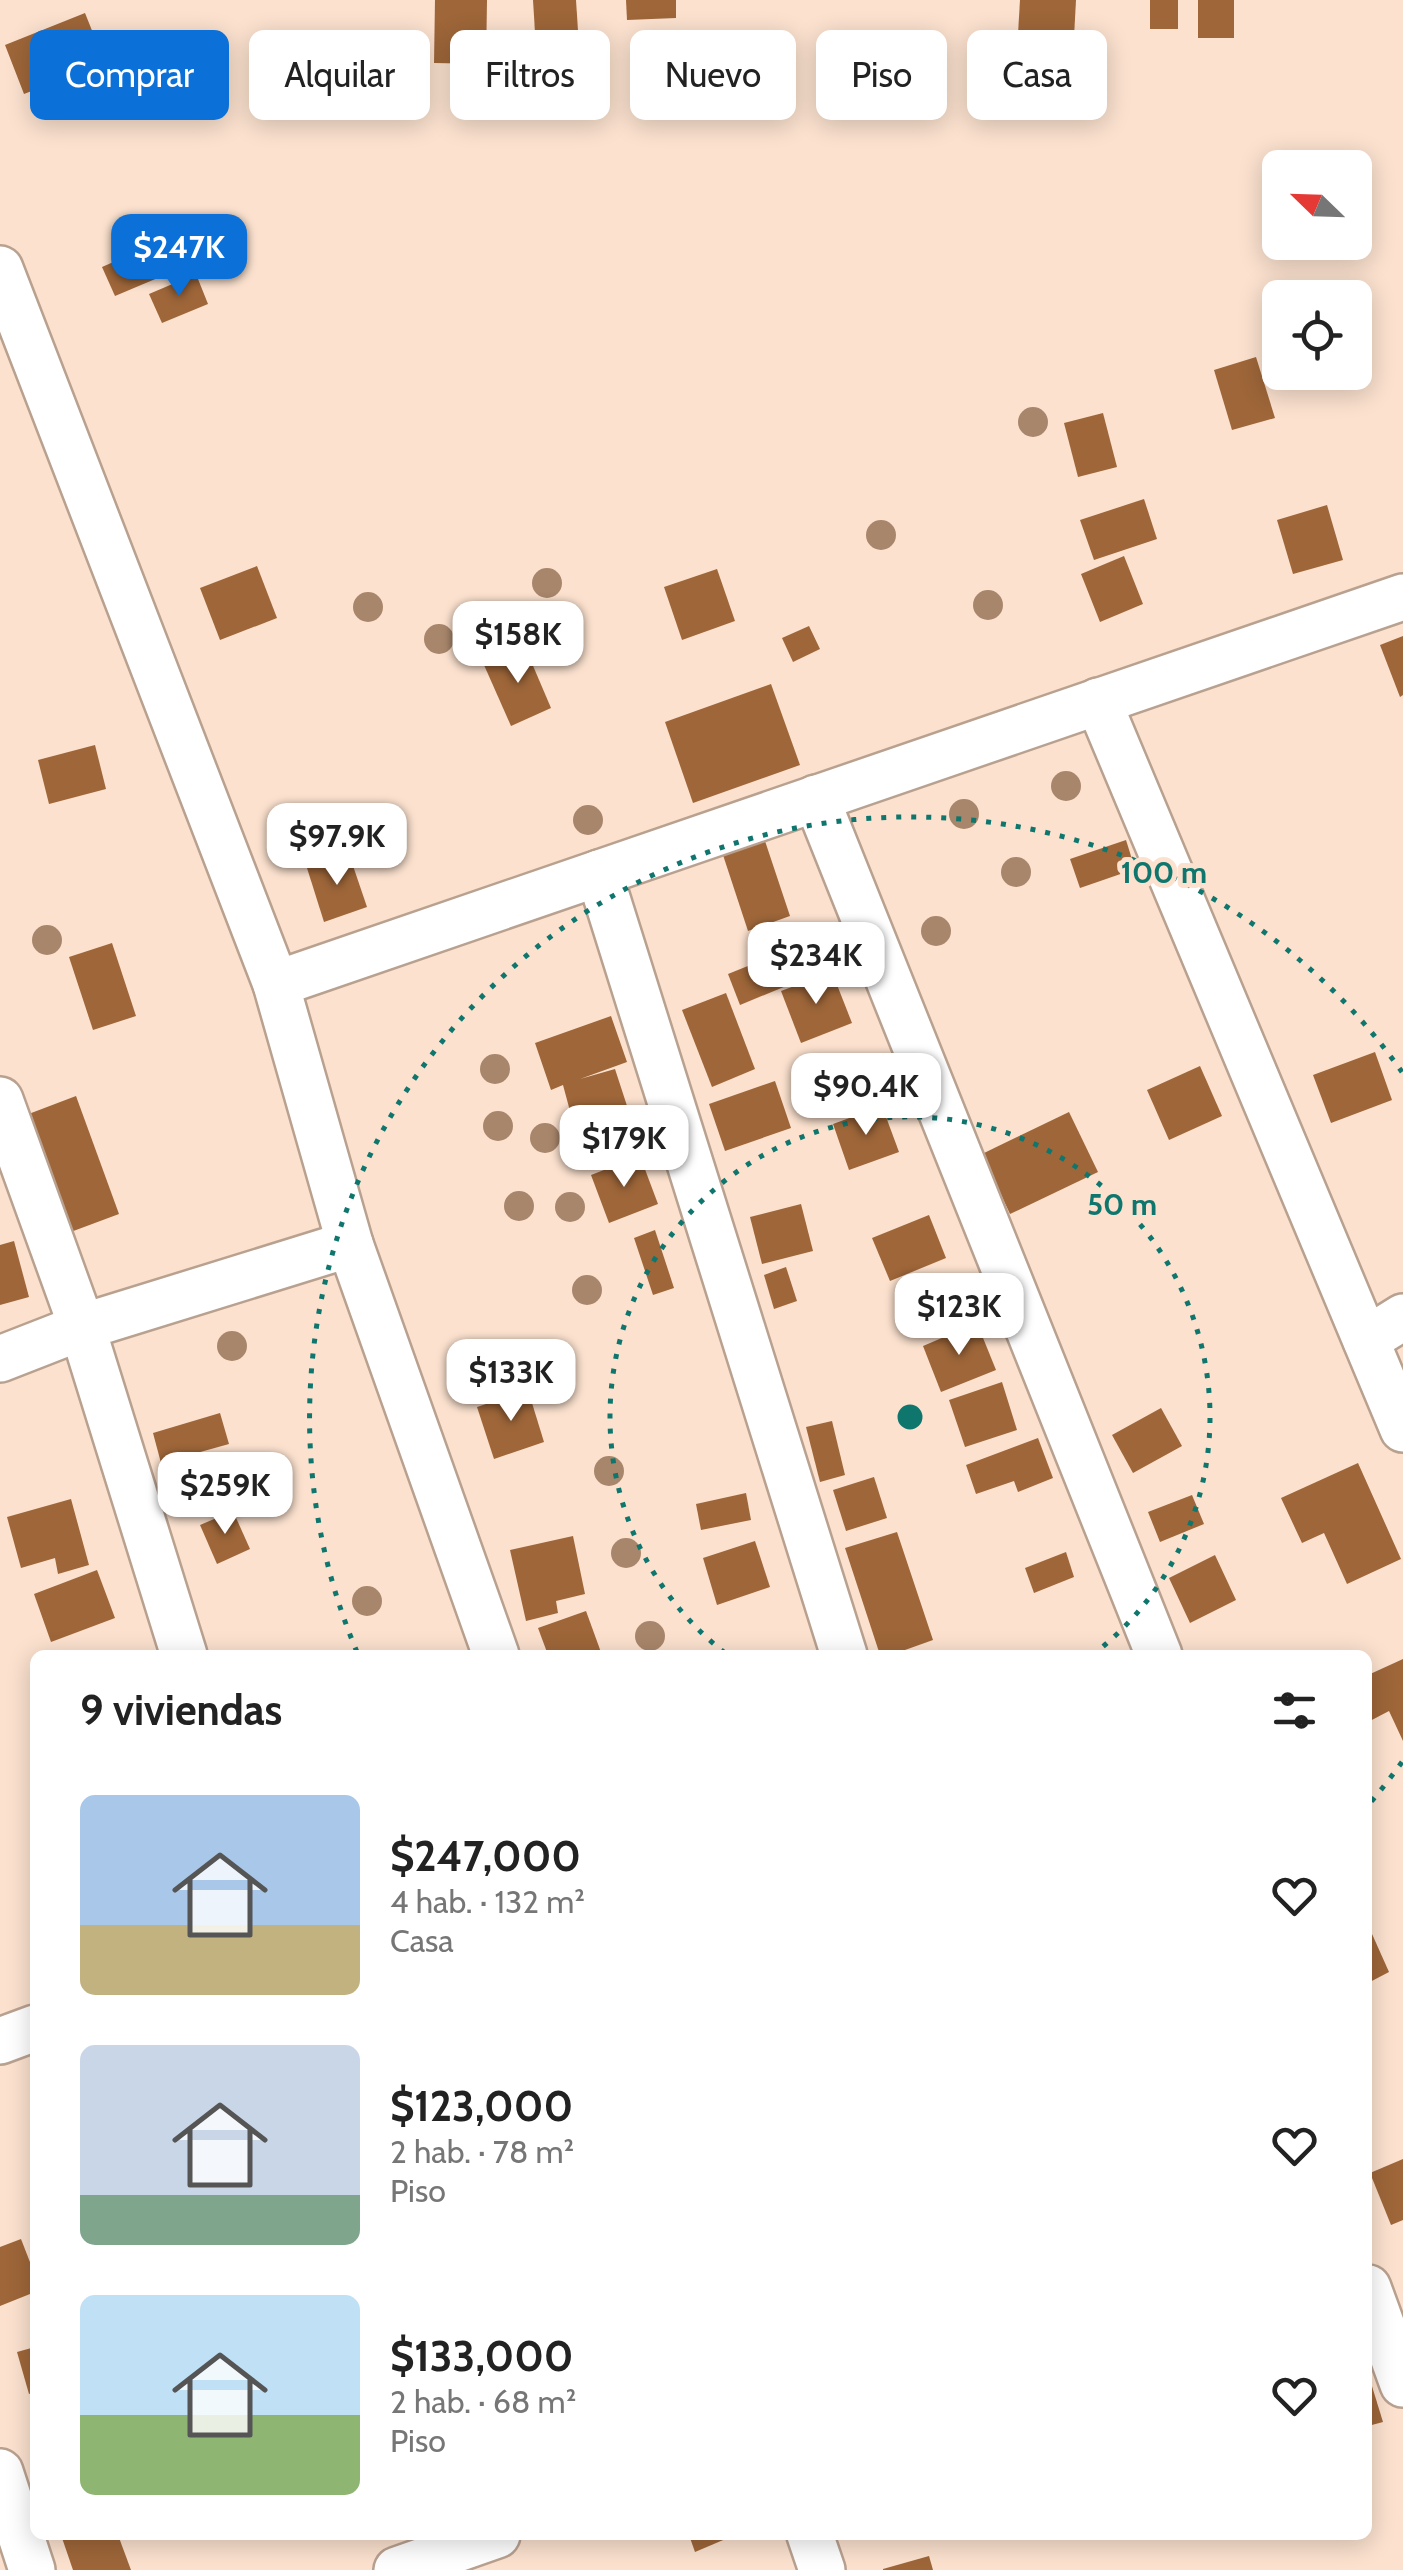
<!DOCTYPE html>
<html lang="es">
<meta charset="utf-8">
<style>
body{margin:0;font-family:Cabin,sans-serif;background:#f2f2f2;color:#222;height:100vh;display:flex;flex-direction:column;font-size:38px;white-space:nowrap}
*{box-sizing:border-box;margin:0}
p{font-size:32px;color:#767676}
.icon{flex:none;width:55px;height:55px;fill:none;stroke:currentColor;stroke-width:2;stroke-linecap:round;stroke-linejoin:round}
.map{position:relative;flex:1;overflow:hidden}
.side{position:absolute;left:30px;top:1650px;width:1342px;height:890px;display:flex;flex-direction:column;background:#fff;border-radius:15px;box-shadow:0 5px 25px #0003}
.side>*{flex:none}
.top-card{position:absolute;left:30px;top:30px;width:1345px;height:90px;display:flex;gap:20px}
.needle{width:65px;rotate:293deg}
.fabs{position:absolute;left:1262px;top:150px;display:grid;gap:20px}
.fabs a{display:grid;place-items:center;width:110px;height:110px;border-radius:15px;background:#fff;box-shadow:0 5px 25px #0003;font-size:50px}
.price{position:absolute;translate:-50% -85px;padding:0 22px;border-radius:20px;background:#fff;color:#222;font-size:32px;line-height:65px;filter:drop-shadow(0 2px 5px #0008)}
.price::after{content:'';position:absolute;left:50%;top:60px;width:30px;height:22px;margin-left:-15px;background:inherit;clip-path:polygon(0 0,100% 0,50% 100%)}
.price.selected{background:#0b71d9;color:#fff}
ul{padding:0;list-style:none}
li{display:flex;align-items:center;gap:30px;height:250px;padding:0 50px}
li span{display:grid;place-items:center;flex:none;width:280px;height:200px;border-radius:15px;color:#555}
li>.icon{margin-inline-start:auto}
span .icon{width:120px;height:120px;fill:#fffc;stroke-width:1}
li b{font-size:42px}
h2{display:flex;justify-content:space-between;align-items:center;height:120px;padding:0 50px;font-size:42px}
.pill{padding:0 35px;border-radius:15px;background:#fff;box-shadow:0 5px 25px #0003;font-size:35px;line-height:90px}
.pill.selected{background:#0b71d9;color:#fff}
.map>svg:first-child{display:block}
</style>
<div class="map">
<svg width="1403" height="2570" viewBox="0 0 1403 2570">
<rect width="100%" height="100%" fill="#fbe1ce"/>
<g fill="#9e6639">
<path d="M435,0H487L486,64L434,63Z"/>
<path d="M533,0H576L579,46L536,49Z"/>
<path d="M626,0H676V18L627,20Z"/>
<path d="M1020,0H1076L1074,37L1018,34Z"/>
<rect x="1150" y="0" width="28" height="29"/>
<rect x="1198" y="0" width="36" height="38"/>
<path d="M85,13L101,53L64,68L68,77L24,94L5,45Z"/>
<path d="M166,239L179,269L115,296L102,267Z"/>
<path d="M196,274L208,304L162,323L149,294Z"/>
<path d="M1256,357L1275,418L1232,430L1214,370Z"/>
<path d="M1103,413L1117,467L1078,477L1064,423Z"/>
<path d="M1144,499L1157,539L1094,560L1080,520Z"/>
<path d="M1327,505L1343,560L1293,574L1277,520Z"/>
<path d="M1124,556L1143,604L1100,622L1081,574Z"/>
<path d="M257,566L277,618L220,640L200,588Z"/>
<path d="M717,569L735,621L682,640L664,587Z"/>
<path d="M809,626L820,649L793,662L782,638Z"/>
<path d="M1403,636V695L1400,697L1380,645Z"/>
<path d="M525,647L551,708L511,726L484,665Z"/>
<path d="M771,684L800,765L693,803L665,722Z"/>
<path d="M95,745L106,789L49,804L38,760Z"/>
<path d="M764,838L790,916L748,931L722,852Z"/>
<path d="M1126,840L1135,869L1080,888L1070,859Z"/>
<path d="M349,854L367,907L324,922L307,868Z"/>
<path d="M820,937L832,967L740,1005L728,974Z"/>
<path d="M112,943L136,1016L93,1030L69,957Z"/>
<path d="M832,972L852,1023L801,1043L781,991Z"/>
<path d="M726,993L755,1069L712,1087L682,1010Z"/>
<path d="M611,1016L627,1062L580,1079L615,1069L629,1112L583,1127L577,1108L570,1111L563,1085L551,1090L535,1043Z"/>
<path d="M1375,1052L1392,1100L1331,1123L1313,1075Z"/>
<path d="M1200,1066L1222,1116L1169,1140L1147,1090Z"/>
<path d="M869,1075L875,1100L833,1112L826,1086Z"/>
<path d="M775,1081L791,1128L725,1151L709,1104Z"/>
<path d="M76,1096L119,1214L68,1233L26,1115Z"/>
<path d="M882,1106L899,1152L849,1170L833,1124Z"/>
<path d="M1069,1112L1098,1172L1010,1214L982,1154Z"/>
<path d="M640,1156L658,1204L609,1223L591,1175Z"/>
<path d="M801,1204L813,1251L762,1264L750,1217Z"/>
<path d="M929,1215L946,1258L890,1281L872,1238Z"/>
<path d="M655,1230L674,1288L653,1295L634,1238Z"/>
<path d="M14,1241L29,1297L0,1305V1245Z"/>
<path d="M786,1267L797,1301L774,1309L764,1275Z"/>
<path d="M977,1323L996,1370L941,1392L923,1346Z"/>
<path d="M1002,1382L1017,1430L965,1447L949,1400Z"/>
<path d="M528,1390L544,1442L494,1459L477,1407Z"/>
<path d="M1161,1408L1182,1446L1133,1473L1112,1435Z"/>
<path d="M220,1413L229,1444L161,1463L153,1433Z"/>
<path d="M832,1421L845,1475L820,1482L806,1427Z"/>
<path d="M1038,1438L1053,1478L1018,1492L1014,1481L976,1494L966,1465Z"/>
<path d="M1358,1463L1401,1559L1347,1584L1324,1533L1302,1543L1281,1498Z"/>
<path d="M874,1477L887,1518L846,1531L833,1490Z"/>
<path d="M746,1493L751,1520L701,1530L696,1504Z"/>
<path d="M1192,1495L1204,1524L1160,1542L1148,1512Z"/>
<path d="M71,1499L89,1565L58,1574L55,1558L21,1568L7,1517Z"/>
<path d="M233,1511L250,1549L217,1564L200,1525Z"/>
<path d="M897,1532L933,1640L891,1655H880L845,1548Z"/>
<path d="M573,1536L585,1594L556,1601L558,1613L526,1621L510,1550Z"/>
<path d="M755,1541L770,1587L717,1605L703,1558Z"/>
<path d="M1066,1552L1074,1577L1034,1593L1025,1568Z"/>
<path d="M1215,1555L1236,1600L1190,1623L1169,1578Z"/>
<path d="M97,1570L115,1618L51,1642L34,1594Z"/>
<path d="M586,1611L602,1655H548L538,1628Z"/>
<path d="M1403,1659V1741L1389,1711L1368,1722V1675Z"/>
<path d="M1368,1925L1389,1972L1368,1983Z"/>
<path d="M1403,2159V2220L1391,2225L1370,2173Z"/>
<path d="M21,2239L35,2275V2292L0,2306V2247Z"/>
<path d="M35,2347V2392L29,2394L17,2352Z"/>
<path d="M1371,2383L1383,2422L1368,2426V2384Z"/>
<path d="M61,2535H118L131,2570H73Z"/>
<path d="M689,2535H735L695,2552Z"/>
<path d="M929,2556L933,2570H883V2569Z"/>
</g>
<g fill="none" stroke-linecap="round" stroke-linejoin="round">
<g stroke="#b9a190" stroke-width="50">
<g id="minor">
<path d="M0,269L276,984L350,1244L496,1655"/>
<path d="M1098,701L1403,1429"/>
<path d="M816,798L1159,1655"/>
<path d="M599,873L844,1655"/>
<path d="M276,984L1403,597"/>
<path d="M0,1100L82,1327L184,1655"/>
<path d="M1366,1340L1403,1317"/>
<path d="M0,1359L82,1327L350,1244"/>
<path d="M0,2041L35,2028"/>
<path d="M1368,2288L1403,2384"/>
<path d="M0,2472L32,2570"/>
<path d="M810,2535L822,2570"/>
<path d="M397,2570L497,2535"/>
</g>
</g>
<use href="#minor" stroke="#fff" stroke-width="45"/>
</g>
<g fill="#a8866b">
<circle cx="1033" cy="422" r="15"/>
<circle cx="881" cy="535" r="15"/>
<circle cx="547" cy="583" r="15"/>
<circle cx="988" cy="605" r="15"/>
<circle cx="368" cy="607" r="15"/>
<circle cx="439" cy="639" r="15"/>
<circle cx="1066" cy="786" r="15"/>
<circle cx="964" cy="814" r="15"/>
<circle cx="345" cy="818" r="15"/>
<circle cx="588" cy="820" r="15"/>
<circle cx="1016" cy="872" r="15"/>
<circle cx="936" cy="931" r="15"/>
<circle cx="47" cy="940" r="15"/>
<circle cx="495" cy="1069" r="15"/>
<circle cx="498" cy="1126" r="15"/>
<circle cx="545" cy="1138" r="15"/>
<circle cx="519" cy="1206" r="15"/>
<circle cx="570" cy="1207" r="15"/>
<circle cx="587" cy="1290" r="15"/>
<circle cx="232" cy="1346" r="15"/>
<circle cx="609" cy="1471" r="15"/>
<circle cx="626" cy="1553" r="15"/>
<circle cx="367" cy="1601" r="15"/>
<circle cx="650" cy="1636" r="15"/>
</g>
<g fill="none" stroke="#0f766e" stroke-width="5" stroke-dasharray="5 10">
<path d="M725 1653A300 300 0 1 1 1095 1653"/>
<path d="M1402 1762A601 601 0 0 1 1370 1803M357 1652A601 601 0 0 1 1402 1072"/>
</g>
<circle cx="910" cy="1417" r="15" fill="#0f766e" stroke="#fbe1ce" stroke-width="5"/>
<g font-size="30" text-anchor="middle" font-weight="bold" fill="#0f766e" stroke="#fbe1ce" stroke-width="10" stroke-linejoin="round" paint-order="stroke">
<text x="1164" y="883">100 m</text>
<text x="1122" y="1215">50 m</text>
</g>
</svg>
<div class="fabs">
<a><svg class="needle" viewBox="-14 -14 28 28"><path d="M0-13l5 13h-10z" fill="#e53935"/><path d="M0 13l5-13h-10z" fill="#767676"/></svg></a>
<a><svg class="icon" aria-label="locate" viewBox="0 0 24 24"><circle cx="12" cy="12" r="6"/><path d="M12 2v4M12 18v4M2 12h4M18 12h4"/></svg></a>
</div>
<b class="price selected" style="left:179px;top:299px">$247K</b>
<b class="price" style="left:518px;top:686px">$158K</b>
<b class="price" style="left:337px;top:888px">$97.9K</b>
<b class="price" style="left:816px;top:1007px">$234K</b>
<b class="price" style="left:866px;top:1138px">$90.4K</b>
<b class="price" style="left:624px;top:1190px">$179K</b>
<b class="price" style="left:959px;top:1358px">$123K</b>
<b class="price" style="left:511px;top:1424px">$133K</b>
<b class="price" style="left:225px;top:1537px">$259K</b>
<div class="top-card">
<a class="pill selected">Comprar</a>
<a class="pill">Alquilar</a>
<a class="pill">Filtros</a>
<a class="pill">Nuevo</a>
<a class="pill">Piso</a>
<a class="pill">Casa</a>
</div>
<section class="side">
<h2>9 viviendas<svg class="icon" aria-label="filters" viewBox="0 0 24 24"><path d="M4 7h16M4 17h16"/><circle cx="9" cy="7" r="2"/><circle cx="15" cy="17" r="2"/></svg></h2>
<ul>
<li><span style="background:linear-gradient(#a9c7e8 65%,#c2b280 0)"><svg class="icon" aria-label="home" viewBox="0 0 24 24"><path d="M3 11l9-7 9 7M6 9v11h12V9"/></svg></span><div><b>$247,000</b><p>4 hab. · 132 m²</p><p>Casa</p></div><svg class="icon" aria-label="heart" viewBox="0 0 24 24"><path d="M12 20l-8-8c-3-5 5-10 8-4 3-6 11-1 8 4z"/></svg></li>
<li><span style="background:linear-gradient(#c9d6e8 75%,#7fa58c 0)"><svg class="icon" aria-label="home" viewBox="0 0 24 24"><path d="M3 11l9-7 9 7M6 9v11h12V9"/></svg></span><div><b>$123,000</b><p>2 hab. · 78 m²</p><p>Piso</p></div><svg class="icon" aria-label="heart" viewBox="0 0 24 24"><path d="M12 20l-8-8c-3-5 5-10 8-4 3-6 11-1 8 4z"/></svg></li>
<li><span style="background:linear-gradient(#bfe0f5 60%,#8fb573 0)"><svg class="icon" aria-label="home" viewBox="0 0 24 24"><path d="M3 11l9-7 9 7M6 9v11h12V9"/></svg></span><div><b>$133,000</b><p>2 hab. · 68 m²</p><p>Piso</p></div><svg class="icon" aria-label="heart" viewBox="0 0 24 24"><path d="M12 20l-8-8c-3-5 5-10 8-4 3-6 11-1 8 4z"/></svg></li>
</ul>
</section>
</div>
